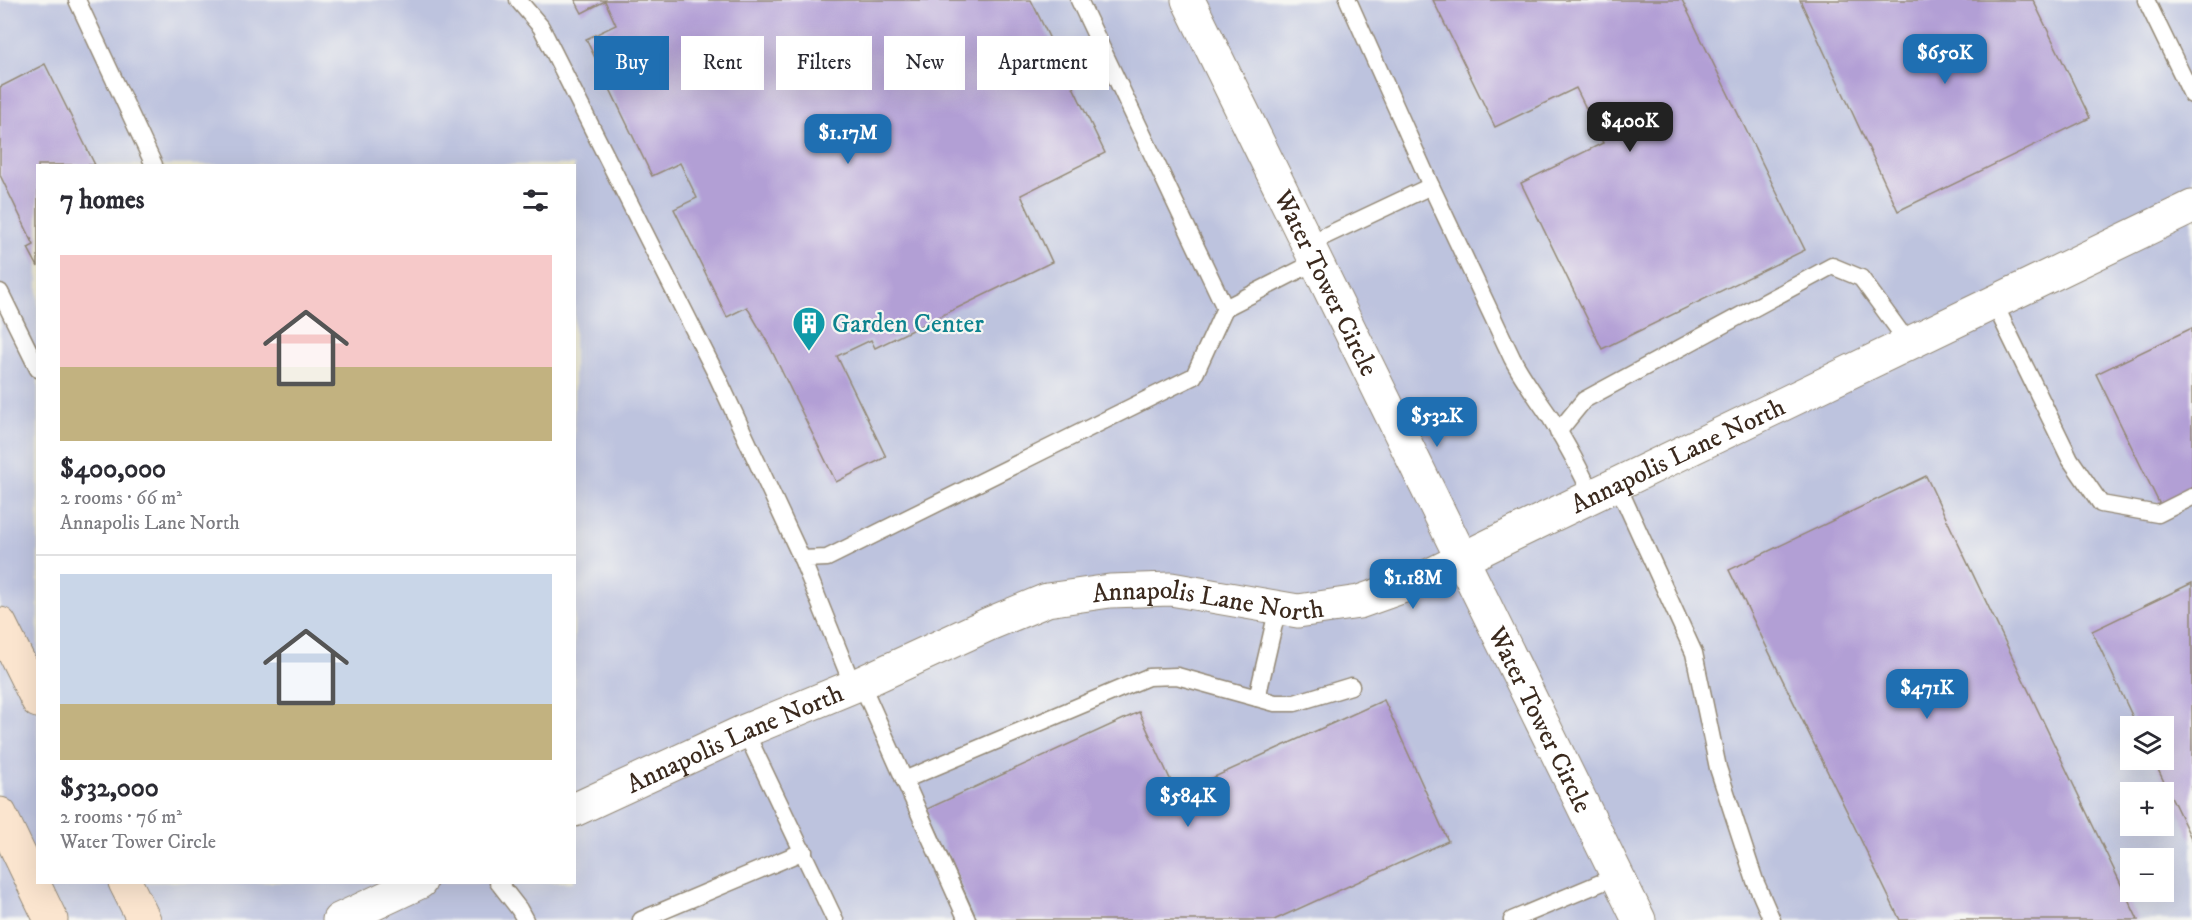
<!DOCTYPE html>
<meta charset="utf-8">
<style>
body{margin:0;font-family:"IM FELL DW Pica",serif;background:#f7f7f7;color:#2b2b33;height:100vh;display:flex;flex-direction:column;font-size:22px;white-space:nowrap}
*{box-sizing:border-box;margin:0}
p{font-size:20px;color:#7c7c81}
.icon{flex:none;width:33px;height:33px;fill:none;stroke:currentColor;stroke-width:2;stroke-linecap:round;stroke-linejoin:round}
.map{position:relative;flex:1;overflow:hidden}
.sheet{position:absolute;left:36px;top:164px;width:540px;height:720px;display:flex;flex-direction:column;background:#fff;border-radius:0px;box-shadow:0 6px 24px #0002}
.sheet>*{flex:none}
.guide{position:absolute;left:594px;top:36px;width:570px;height:54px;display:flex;gap:12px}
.controls{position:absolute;left:2120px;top:716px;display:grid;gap:12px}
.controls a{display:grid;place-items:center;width:54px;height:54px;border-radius:0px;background:#fff;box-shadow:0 6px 24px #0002;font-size:30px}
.price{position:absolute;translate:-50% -51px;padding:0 14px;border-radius:12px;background:#1f6fb2;color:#fff;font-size:20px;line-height:39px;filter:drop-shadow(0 2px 3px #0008)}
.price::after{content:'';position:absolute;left:50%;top:36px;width:18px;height:14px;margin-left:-9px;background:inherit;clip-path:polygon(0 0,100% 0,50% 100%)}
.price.on{background:#222;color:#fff}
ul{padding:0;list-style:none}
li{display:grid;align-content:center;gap:12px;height:318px;padding:0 24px}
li+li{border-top:2px solid #e1e1e2}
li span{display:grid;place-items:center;height:186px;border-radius:0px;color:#555}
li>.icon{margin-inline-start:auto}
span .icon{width:108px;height:108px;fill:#fffc;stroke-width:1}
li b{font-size:26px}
h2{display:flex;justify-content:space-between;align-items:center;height:72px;padding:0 24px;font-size:26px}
.tag{padding:0 21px;border-radius:0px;background:#fff;box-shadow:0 6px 24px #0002;font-size:21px;line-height:54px}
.tag.on{background:#1f6fb2;color:#fff}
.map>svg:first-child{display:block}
</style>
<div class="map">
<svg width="2192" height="920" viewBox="0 0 2192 920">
<rect width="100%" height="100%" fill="#f6f6f2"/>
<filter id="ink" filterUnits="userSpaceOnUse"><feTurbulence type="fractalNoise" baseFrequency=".0167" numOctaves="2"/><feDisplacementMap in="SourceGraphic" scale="12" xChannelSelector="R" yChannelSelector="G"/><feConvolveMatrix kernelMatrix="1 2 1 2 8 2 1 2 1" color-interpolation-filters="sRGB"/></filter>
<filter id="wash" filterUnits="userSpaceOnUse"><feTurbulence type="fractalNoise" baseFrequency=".008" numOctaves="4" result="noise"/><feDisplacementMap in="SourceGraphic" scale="24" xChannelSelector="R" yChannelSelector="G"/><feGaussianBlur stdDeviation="1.35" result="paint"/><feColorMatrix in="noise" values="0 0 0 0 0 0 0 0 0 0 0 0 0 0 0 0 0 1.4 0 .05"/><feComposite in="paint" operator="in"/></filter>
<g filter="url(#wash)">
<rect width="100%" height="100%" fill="#ebe7cc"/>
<path fill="#bdc3de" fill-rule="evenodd" d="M0,0H2192V920H0ZM38,165H574V882H38ZM2130,726H2163V759H2130ZM2130,792H2163V825H2130ZM2130,858H2163V891H2130Z"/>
<g id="blocks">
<g fill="#b29fd5">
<path d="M575,0H1031L1105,153L1021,195L1052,262L875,348L871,340L837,356L886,457L836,482L769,345L747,307L727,317L674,209L697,198L680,163L652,176L586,39L616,25L605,1L582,13Z"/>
<path d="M1433,0H1682L1805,250L1602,349L1521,183L1603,143L1576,88L1495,127Z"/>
<path d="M1800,0H2033L2090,118L1898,211Z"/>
<path d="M45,64L95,165H38V267L28,248L34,245L0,175V87Z"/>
<path d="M2192,328V492L2161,507L2096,374Z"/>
<path d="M1926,476L2138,920H1900L1729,570Z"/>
<path d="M2192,583V840L2153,759H2163V726H2137L2092,631Z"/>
<path d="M1384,700L1448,841L1274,920H977L927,809L1139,712L1177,794Z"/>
</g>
</g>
</g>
<g filter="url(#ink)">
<use href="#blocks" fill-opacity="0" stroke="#938875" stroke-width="1.5"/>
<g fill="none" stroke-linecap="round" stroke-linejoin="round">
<g stroke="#938875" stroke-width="19">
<g id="service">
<path d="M77,0L154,165"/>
<path d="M518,0L541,27L717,376L802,559"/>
<path d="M1348,0L1431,186L1512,358C1523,379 1537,398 1550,417C1566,443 1580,468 1592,496"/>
<path d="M2146,0L2192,95"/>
<path d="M1308,244L1431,186"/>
<path d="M0,292L38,369"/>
<path d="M1994,303L2070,459L2101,504L2158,514L2192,497"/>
<path d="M1225,308L1317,261"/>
<path d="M1558,432L1584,400L1832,266L1861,278L1909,344"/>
<path d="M1617,484L1694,653L1718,768L1755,881L1772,920"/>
<path d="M861,683L967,920"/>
<path d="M853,686L802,559L827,558L1194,376L1225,308L1079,0"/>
<path d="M1257,698L1278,607"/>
<path d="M745,731L835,920"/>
<path d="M904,780L1148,677L1177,676L1275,703H1295L1351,686"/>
<path d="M498,882L519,909L525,920"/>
<path d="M641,920L804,851"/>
<path d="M1512,920L1617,876"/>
</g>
</g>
<g stroke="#938875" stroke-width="35">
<g id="minor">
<path id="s1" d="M1188,0L1639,920"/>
<path id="s2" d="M574,810L745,731L861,683L989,624L1047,600L1110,591L1171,589L1298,611L1359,602L1418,581L1503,539L2192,207"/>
<path d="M339,920L420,882"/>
</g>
</g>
<g stroke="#938875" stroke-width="35">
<g id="secondary">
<path d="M0,624L38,701"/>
<path d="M0,814L51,920"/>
<path d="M125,882L144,920"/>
</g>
</g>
<use href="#service" stroke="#fff" stroke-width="16"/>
<use href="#minor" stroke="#fff" stroke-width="33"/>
<use href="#secondary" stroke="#fbe5cf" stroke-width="33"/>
</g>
</g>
<defs>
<g id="building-pin" transform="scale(1.725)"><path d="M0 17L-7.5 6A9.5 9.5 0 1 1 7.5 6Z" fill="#0f9aa8" stroke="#f6f6f2"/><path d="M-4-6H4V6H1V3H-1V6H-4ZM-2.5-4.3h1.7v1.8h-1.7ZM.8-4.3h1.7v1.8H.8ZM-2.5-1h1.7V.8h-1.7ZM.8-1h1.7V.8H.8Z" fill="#fff"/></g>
</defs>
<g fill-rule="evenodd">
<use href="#building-pin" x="809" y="323"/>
</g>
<g text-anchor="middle" stroke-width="4.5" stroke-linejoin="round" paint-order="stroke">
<g font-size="26" fill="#3b2a1e" stroke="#f6f6f2">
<text dy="9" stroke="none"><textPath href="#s1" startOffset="315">Water Tower Circle</textPath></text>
<text dy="9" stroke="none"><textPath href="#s2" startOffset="1184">Annapolis Lane North</textPath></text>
<text dy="9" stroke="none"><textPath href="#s2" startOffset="680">Annapolis Lane North</textPath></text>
<text dy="9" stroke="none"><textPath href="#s1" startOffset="801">Water Tower Circle</textPath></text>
<text dy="9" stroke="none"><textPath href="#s2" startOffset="176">Annapolis Lane North</textPath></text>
</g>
<g font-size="26" fill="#0d838f" stroke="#f6f6f2" text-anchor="start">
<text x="832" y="332">Garden Center</text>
</g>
</g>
</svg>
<div class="controls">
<a><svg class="icon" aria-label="layers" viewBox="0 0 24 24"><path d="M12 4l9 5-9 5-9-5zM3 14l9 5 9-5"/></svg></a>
<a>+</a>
<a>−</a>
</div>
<b class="price" style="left:1945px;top:85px">$650K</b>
<b class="price on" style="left:1630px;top:153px">$400K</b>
<b class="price" style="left:848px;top:165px">$1.17M</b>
<b class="price" style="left:1437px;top:448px">$532K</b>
<b class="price" style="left:1413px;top:610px">$1.18M</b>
<b class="price" style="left:1927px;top:720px">$471K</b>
<b class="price" style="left:1188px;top:828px">$584K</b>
<div class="guide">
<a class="tag on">Buy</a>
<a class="tag">Rent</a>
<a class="tag">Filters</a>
<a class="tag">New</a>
<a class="tag">Apartment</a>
</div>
<section class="sheet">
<h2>7 homes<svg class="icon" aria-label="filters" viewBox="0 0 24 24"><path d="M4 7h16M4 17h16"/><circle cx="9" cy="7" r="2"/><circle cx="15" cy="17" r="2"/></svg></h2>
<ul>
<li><span style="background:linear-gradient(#f6c9c9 60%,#c2b280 0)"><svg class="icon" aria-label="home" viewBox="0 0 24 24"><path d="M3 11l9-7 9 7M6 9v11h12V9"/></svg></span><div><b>$400,000</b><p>2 rooms · 66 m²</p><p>Annapolis Lane North</p></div></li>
<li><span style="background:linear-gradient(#c9d6e8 70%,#c2b280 0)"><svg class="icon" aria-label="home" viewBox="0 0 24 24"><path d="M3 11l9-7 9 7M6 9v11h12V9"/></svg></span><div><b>$532,000</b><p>2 rooms · 76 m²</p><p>Water Tower Circle</p></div></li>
</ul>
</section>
</div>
